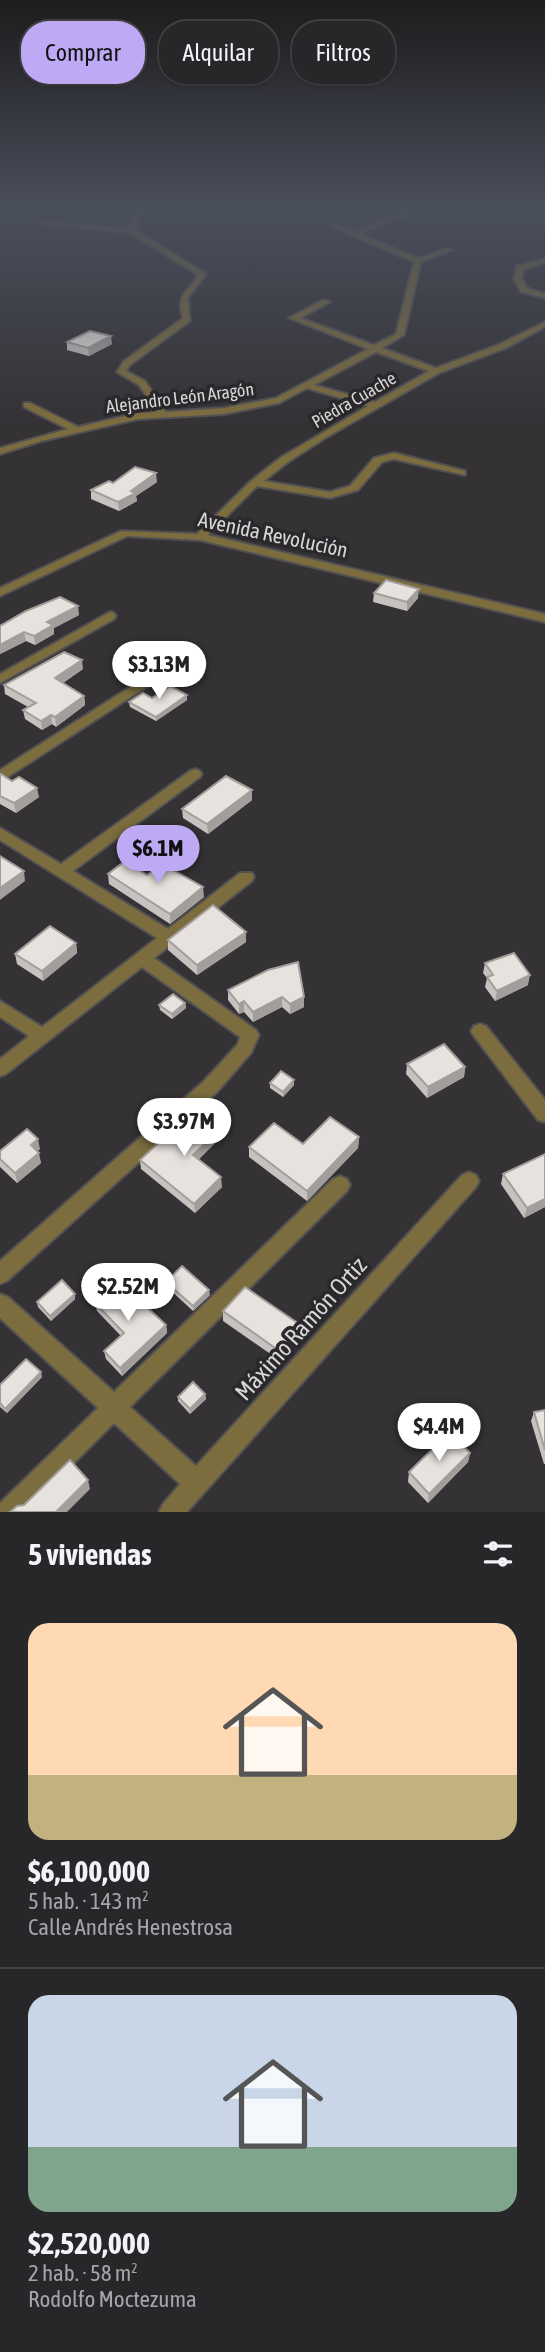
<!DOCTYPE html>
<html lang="es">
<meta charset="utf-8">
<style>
body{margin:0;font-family:"Asap Condensed",sans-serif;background:#2f2e30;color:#f1f3f6;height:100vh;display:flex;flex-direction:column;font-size:26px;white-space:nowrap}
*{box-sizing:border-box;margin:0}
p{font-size:23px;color:#a4a5a8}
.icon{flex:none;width:38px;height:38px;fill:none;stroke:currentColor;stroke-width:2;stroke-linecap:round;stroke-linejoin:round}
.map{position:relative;height:1512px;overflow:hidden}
.sheet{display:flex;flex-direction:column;background:#272628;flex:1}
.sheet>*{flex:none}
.banner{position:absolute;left:21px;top:21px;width:504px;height:63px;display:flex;gap:14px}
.price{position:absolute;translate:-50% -60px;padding:0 16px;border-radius:24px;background:#fff;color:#222;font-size:23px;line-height:46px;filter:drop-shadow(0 2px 4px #0008)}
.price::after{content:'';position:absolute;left:50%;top:42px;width:21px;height:16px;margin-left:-10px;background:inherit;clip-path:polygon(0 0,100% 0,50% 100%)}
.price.selected{background:#bea9f5;color:#111}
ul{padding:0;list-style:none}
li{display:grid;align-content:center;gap:14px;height:371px;padding:0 28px}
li+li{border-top:2px solid #434345}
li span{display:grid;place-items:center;height:217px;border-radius:21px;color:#555}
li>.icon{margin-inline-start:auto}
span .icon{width:126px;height:126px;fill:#fffc;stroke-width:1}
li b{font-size:30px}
h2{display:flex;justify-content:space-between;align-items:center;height:84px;padding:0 28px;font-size:30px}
.tag{padding:0 24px;border-radius:28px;background:#272628;box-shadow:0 2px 5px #0004,0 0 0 2px #434345;font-size:24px;line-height:63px}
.tag.selected{background:#bea9f5;color:#111}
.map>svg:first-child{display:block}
</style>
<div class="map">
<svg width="545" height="1512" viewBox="0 0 545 1512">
<rect width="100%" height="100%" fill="#343235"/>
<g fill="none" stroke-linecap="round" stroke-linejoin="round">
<g stroke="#525052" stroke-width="4">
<g id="minor">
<path d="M136,209H142L136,230L206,274L188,298L190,321L130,365L126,371L145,381L166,412L224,408L276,398L368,349L289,318L323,300L330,302L300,318L374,345L396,334L414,262L330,226L332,223L353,231L414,209H422L360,234L418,258L449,248L453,250L421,262L404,335L382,348L436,368L500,344L545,322V327L506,348L439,373L325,438L288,462L264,481L330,492L350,486L374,458L394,453L465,471V475L394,459L382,462L358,490L330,498L257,486L208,535L545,614V622L200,540L127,536L0,596V588L121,531L197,534L251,481L280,458L368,406L307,388L279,403L224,414L138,419L41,441L0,454V448L68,429L24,407V403H30L78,427L138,413L157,412L139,385L117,372L124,361L183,318C175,294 188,293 198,275L130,233L40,223L43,221L129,229ZM376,352L429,371L375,402L314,385Z"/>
<path d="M545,259V263L524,269L522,279L527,288L545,294V298L521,292L514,279L517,266Z"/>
<path d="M110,612L114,613L116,616L114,619L0,683V674Z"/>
<path d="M179,656L185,660L183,663L0,782V770Z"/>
<path d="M195,769L200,771L202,774L200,777L73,871L168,929L240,873H252L254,877L252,881L154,958L256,1030L259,1035L251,1053L217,1092L7,1281L0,1284V1261L203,1082L238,1044L240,1037L142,967L6,1074L0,1076V1059L29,1036L0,1017V1001L42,1027L157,938L0,840V828L61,864L190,771Z"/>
<path d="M480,1024L486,1026L545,1100V1122L538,1120L474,1036L471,1031L474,1026Z"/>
<path d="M469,1172L476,1175L479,1181L476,1187L187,1512H159L163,1504L180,1484L114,1423L25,1512H0V1503L98,1408L0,1318V1294L8,1297L114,1392L333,1179L340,1176L347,1179L350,1185L347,1191L130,1407L196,1466L462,1175Z"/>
</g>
</g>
<use href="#minor" fill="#7c6d3f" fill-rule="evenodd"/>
</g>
<g fill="#c7c2bf">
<path d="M67,342L112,344L89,356L67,350Z"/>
<path d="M157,482L136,496L137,501L119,511L91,499V490L113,483Z"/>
<path d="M374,593L418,598L407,611L373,602Z"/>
<path d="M79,615L54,628V634L35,645L26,641L0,654V626Z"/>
<path d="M83,669L63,683L84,696L85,705L56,727L52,724L42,730L25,719L23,710L28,707L5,694L4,685Z"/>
<path d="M152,698L187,700L156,721L130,707L129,702Z"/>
<path d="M0,774L39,797L16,813L0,804Z"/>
<path d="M252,790V800L208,834L183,818L182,809Z"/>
<path d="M108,874L147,875L204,897L170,924L109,884Z"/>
<path d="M168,940L246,942L197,975L168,950Z"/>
<path d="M76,943L77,953L43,981L17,964L15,954Z"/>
<path d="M485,963L528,985L495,1001L485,987L487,978L483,973Z"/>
<path d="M228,990L304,997V1007L290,1014L282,1007L253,1022L244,1012L239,1014L228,1000Z"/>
<path d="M185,1003L186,1008L172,1019L160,1010L159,1005Z"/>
<path d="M407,1064L465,1067L464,1077L427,1098L406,1074Z"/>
<path d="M270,1083L294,1085L283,1097L270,1088Z"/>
<path d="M359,1137L358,1148L307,1201L249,1157V1147L303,1144Z"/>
<path d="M218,1140L199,1159L222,1187L195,1213L141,1169L140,1160Z"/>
<path d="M40,1149L37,1151L41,1163L17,1183L0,1167V1151Z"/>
<path d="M545,1154V1207L524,1218L501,1184L503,1174Z"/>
<path d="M166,1282L210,1295L193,1311L167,1287Z"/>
<path d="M75,1294V1299L51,1321L38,1307L37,1302Z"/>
<path d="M95,1303L166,1325L167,1333L122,1376L106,1359L104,1351L121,1336L97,1311Z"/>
<path d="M223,1311L301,1336L282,1362L223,1321Z"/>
<path d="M42,1377L7,1413L0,1407V1385Z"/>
<path d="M205,1394L206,1399L190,1414L178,1401V1397Z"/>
<path d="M545,1410V1464H544L531,1421L534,1412Z"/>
<path d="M470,1453L468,1462L428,1503L408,1482L409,1472Z"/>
</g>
<g fill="#a29e9b">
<path d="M111,336L112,344L89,356L88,348Z"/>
<path d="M156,473L157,482L136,496L137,501L119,511L118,502L131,491Z"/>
<path d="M419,589L418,598L407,611V602Z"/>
<path d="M78,606L79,615L54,628V634L35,645L34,636L47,622Z"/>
<path d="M24,632L26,641L0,654V645Z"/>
<path d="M82,660L83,669L56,687L55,678Z"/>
<path d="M187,695V700L156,721V717Z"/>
<path d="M84,696L85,705L56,727L55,717Z"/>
<path d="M51,715L52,724L42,730L41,721Z"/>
<path d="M37,788L39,797L16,813L14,803Z"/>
<path d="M252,790V800L208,834L207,824Z"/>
<path d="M24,871L25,881L0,900V888Z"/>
<path d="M203,887L204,897L170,924V914Z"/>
<path d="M246,932V942L197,975V965Z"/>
<path d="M76,943L77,953L43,981L42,971Z"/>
<path d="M530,975L528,985L495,1001L497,991Z"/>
<path d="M282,997V1007L253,1022V1012Z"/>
<path d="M304,997V1007L290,1014V1004Z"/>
<path d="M244,1001V1012L239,1014V1004Z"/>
<path d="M185,1003L186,1008L172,1019V1014Z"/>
<path d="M465,1067L464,1077L427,1098L428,1087Z"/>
<path d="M294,1080V1085L283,1097V1092Z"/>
<path d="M218,1131V1140L194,1164L193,1155Z"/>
<path d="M359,1137L358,1148L307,1201V1191Z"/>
<path d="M38,1139L40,1149L33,1155L31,1145Z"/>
<path d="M39,1153L41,1163L17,1183L15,1173Z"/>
<path d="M221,1177L222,1187L195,1213L194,1204Z"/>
<path d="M545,1199V1207L524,1218L527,1208Z"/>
<path d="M209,1290L210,1295L193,1311V1306Z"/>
<path d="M75,1294V1299L51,1321L50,1316Z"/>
<path d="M166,1325L167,1333L122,1376L120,1368Z"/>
<path d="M302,1326L301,1336L282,1362V1353Z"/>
<path d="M41,1372L42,1377L7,1413L5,1409Z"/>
<path d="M205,1394L206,1399L190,1414V1409Z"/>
<path d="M470,1453L468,1462L428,1503L429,1494Z"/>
<path d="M88,1480L90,1489L67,1512H56Z"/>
</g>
<g fill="#e7e2de" stroke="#a29e9b" stroke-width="2">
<path d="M90,331L111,336L88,348L67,342Z"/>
<path d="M135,467L156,473L131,491L136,493L118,502L91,490L109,481L113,483Z"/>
<path d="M386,580L419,589L407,602L374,593Z"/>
<path d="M60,597L78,606L47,622L53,625L34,636L24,632L0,645V626L26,611Z"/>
<path d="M64,652L82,660L55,678L84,696L55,717L51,715L41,721L23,710L36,703L4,685Z"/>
<path d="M170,686L187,695L156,717L129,702L143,693L152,698Z"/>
<path d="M0,774H1L12,781L19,777L37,788L14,803L0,796Z"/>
<path d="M226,776L252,790L207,824L182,809Z"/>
<path d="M0,856L24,871L0,888Z"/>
<path d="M125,861L147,875L162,864L203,887L170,914L108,874Z"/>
<path d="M213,905L246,932L197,965L168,940Z"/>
<path d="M50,926L76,943L42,971L15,954Z"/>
<path d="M514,953L530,975L497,991L487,977L493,975L485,963Z"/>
<path d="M298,962L304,997L290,1004L282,997L253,1012L244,1001L239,1004L228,990L268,970Z"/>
<path d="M173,994L185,1003L172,1014L159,1005Z"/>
<path d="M444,1044L465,1067L428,1087L407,1064Z"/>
<path d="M281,1071L294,1080L283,1092L270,1083Z"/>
<path d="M192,1112L218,1131L193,1155L221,1177L194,1204L140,1160Z"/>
<path d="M330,1117L359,1137L307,1191L249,1147L274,1123L303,1144Z"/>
<path d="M27,1129L38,1139L31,1145L39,1153L15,1173L0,1159V1151Z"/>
<path d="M545,1154V1199L527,1208L503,1174Z"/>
<path d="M182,1266L209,1290L193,1306L166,1282Z"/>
<path d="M62,1280L75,1294L50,1316L37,1302Z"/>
<path d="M119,1281L166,1325L120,1368L104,1351L124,1333L95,1303Z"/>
<path d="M245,1287L302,1326L282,1353L223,1311Z"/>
<path d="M26,1359L41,1372L5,1409L0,1403V1385Z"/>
<path d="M193,1382L205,1394L190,1409L178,1397Z"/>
<path d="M545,1410V1450L534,1412Z"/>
<path d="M450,1432L470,1453L429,1494L409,1472Z"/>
<path d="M70,1460L88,1480L56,1512H10L17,1506L24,1505Z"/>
</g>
<linearGradient id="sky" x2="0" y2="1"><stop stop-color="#1d1c1d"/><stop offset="0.5" stop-color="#4a4f5c"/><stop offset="1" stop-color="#4a4f5c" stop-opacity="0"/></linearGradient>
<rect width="545" height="420" fill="url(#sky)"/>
<g text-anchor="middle" stroke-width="7" stroke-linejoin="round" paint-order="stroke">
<g font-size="18" fill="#d8d6d8" stroke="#2a282b">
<text transform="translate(180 398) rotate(-7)" y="6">Alejandro León Aragón</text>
<text transform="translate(354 400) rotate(-30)" y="6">Piedra Cuache</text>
</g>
<g font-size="21" fill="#d8d6d8" stroke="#2a282b">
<text transform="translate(273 535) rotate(12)" y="7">Avenida Revolución</text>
</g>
<g font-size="24" fill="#d8d6d8" stroke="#2a282b">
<text transform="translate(301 1329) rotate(-48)" y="8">Máximo Ramón Ortiz</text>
</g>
</g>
</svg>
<b class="price" style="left:159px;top:701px">$3.13M</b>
<b class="price selected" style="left:158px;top:885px">$6.1M</b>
<b class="price" style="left:184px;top:1158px">$3.97M</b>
<b class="price" style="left:128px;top:1323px">$2.52M</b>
<b class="price" style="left:439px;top:1463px">$4.4M</b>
<div class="banner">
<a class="tag selected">Comprar</a>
<a class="tag">Alquilar</a>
<a class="tag">Filtros</a>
</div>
</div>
<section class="sheet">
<h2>5 viviendas<svg class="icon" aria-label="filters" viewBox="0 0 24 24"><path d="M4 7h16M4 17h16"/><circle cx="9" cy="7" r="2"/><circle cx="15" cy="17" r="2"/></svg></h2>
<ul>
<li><span style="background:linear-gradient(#ffd9b3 70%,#c2b280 0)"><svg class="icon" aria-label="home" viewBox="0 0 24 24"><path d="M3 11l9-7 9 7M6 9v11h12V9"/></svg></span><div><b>$6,100,000</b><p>5 hab. · 143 m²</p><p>Calle Andrés Henestrosa</p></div></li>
<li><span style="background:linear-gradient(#c9d6e8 70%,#7fa58c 0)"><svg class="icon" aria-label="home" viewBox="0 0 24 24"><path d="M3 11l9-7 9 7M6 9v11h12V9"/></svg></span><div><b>$2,520,000</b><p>2 hab. · 58 m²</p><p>Rodolfo Moctezuma</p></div></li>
</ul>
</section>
